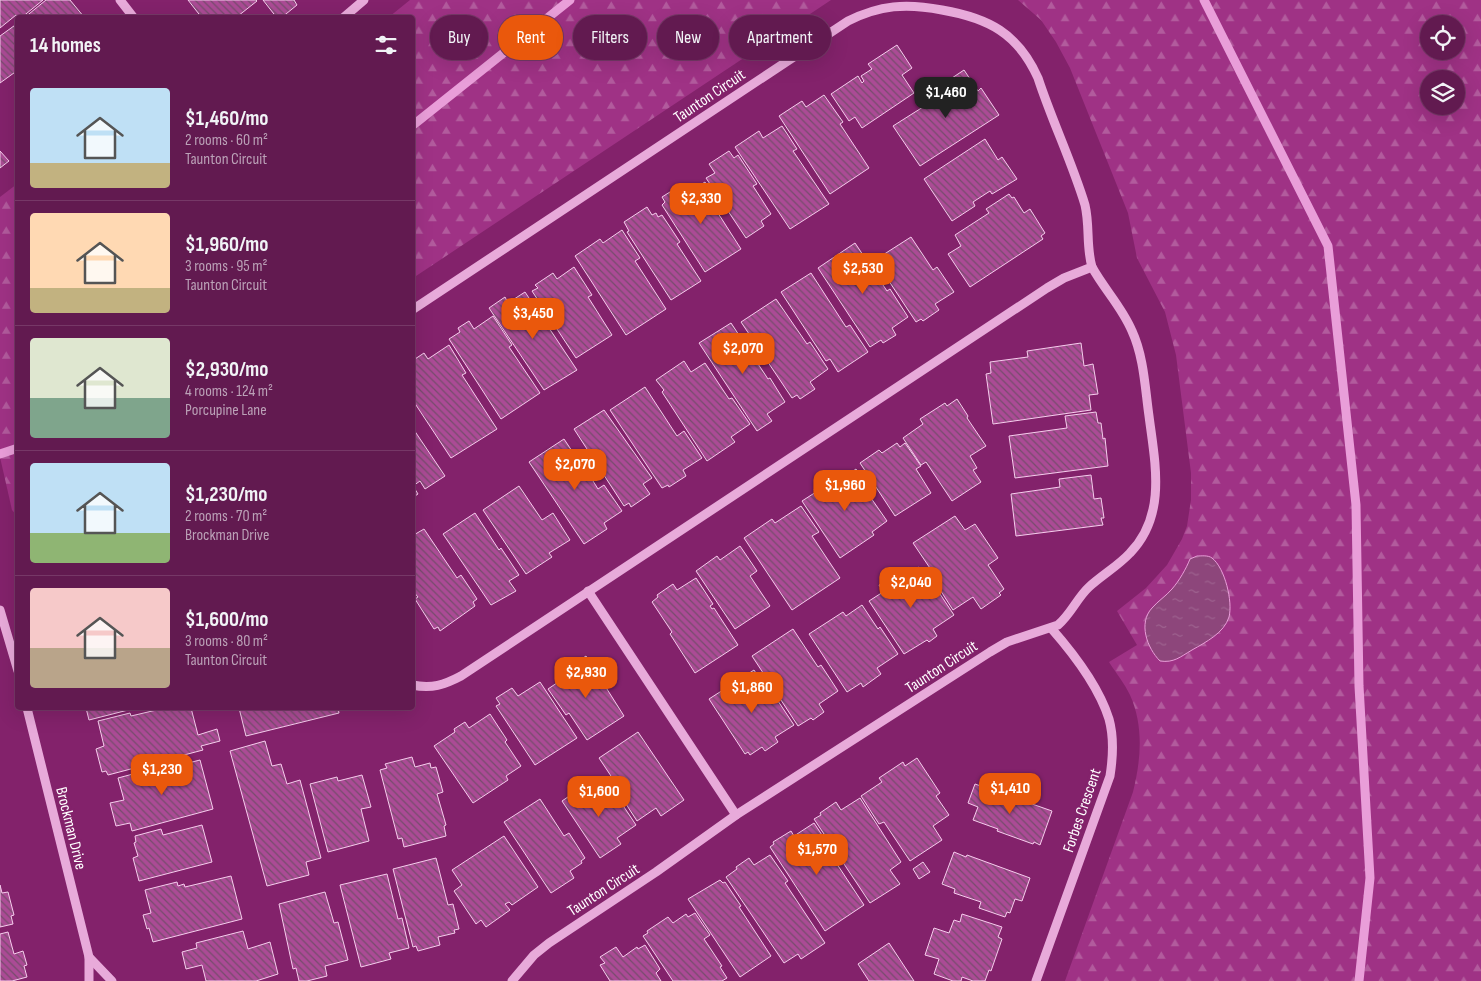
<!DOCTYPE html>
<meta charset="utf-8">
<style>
body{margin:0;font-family:"Sofia Sans Condensed",sans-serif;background:#6b275a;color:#f1f3f6;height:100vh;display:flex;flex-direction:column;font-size:19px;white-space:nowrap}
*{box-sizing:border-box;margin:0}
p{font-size:16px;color:#bba1b7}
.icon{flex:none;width:28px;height:28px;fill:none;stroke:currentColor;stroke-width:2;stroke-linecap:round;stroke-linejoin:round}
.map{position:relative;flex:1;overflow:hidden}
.sheet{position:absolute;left:15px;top:15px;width:400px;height:695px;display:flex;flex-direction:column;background:#621a50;border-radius:5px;box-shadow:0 5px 20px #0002,0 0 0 1px #763867}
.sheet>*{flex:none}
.top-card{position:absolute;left:430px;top:15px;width:475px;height:45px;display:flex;gap:10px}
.buttons{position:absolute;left:1420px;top:15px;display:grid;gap:10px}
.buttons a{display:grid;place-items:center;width:45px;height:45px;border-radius:50%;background:#621a50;box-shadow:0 5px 20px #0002,0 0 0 1px #763867;font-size:25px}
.price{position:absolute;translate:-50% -42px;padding:0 11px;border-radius:10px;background:#ea580c;color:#fff;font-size:16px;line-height:32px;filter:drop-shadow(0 1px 2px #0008)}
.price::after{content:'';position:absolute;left:50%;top:30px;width:15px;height:11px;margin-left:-8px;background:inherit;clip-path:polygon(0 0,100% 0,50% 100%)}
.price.current{background:#222;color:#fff}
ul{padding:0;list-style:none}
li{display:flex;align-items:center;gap:15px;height:125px;padding:0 15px}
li+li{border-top:1px solid #763867}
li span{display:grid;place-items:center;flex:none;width:140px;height:100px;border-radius:5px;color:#555}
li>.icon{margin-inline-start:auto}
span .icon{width:60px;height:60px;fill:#fffc;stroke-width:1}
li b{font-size:21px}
h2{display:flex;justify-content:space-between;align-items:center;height:60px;padding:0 15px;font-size:21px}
.tag{padding:0 18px;border-radius:22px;background:#621a50;box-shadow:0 5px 20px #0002,0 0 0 1px #763867;font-size:18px;line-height:45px}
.tag.current{background:#ea580c;color:#fff}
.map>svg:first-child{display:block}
</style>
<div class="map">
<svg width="1481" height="981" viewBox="0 0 1481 981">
<defs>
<pattern id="forest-firs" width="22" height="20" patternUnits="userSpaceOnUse" patternTransform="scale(1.25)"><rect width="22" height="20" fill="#9f3285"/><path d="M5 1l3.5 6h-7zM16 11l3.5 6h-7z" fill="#b25b9d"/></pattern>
<pattern id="water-ripples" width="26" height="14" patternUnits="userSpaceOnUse" patternTransform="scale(1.25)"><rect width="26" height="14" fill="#8d467b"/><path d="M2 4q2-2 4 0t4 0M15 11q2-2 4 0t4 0" fill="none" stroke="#9e628f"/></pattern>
<pattern id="building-back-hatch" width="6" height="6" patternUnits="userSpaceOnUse" patternTransform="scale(1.25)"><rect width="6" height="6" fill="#ab4b95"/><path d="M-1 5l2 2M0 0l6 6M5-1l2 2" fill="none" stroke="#774c6d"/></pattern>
</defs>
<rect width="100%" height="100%" fill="#83226b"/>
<g fill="url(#forest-firs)" fill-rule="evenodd">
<path d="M410,0H831L413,278L412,18L389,17Z"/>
<path d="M1018,0H1481V981H1065L1133,792C1141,760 1144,726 1130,695C1125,684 1116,673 1109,662L1137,645L1117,611L1146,588L1167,565L1182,539L1187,526L1191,500V473L1176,355L1165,312L1137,258L1128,213L1070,68L1056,42L1041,20ZM1429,24H1456V51H1429ZM1429,79H1456V106H1429Z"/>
<path d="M17,184V516L12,510L0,457V197Z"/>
</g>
<path fill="url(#water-ripples)" stroke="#e99ed9" d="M1197,556C1202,556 1208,555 1212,558C1225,568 1233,602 1229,617C1224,633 1206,642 1192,650C1180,657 1174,663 1160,661C1147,648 1138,623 1152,608C1158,601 1166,596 1172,589C1179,581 1186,569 1190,559Z"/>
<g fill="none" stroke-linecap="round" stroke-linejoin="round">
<g stroke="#e99ed9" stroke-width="9">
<path d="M1204,0L1328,246L1356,505L1359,686L1370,878L1359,981"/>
<path d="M412,126L570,0"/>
<path d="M0,454L18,448"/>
</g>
</g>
<g fill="url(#building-back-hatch)" stroke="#f6cded">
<path d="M0,0H43L21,18H18L16,15L0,28Z"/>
<path d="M46,0H70L84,17L24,18Z"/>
<path d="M188,0H256L257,1L238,16L239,18H202Z"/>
<path d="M263,0H294L297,5L281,18H277Z"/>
<path d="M18,23V70L0,83V36Z"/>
<path d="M897,45L912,68L902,75L914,93L862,128L855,117L849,121L831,94L858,76L862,83L864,81L861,76L872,69L868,64Z"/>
<path d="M964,70L978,91L981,88L999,115L920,166L893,126L942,95L937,88Z"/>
<path d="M824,95L843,122L840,124L869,168L830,194L779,116L802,101L806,107Z"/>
<path d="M782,126L797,149L793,151L829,204L790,229L735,147L759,131L763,138Z"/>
<path d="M985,139L998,160L1002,157L1017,179L992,194L990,191L973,202L975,206L952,221L924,179Z"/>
<path d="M0,151L9,161L0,168Z"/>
<path d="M729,151L734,158L738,155L757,184L753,186L771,214L761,221L764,226L746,238L706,178L715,173L709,164Z"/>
<path d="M705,182L721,207L716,210L741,249L705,272L662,205L665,202L662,197L681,185L686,194Z"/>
<path d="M1009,194L1012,198L1014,197L1024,213L1030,209L1045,233L1041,236L1043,239L970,287L948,254L961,246L955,235L989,213L986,209Z"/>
<path d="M647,207L652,215L656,213L658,217L662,215L680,242L677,244L701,281L671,300L627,232L629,231L624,222Z"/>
<path d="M622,230L640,258L635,261L666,309L626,335L575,256L600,239L603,243Z"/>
<path d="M911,237L933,270L937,267L954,292L935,304L939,310L923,321L921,319L916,322L875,260Z"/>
<path d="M855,243L887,291L890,289L908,317L892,328L896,335L883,343L881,340L870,347L818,268Z"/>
<path d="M574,267L592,295L588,297L612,335L576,358L532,291L538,288L535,285L553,273L557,279Z"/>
<path d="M811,273L846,327L850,325L868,352L838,372L830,359L826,361L781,292Z"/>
<path d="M525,292L577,370L544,390L489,308L505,297L508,303Z"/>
<path d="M776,299L807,344L810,342L828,369L810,382L815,389L800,399L797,395L792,398L741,322Z"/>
<path d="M493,316L512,345L509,347L540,393L501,419L449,339L460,332L458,328L469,321L474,329Z"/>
<path d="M731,323L768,379L770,378L785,402L767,414L772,421L757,431L699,343Z"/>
<path d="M1081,343L1084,366L1093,364L1098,394L1089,395L1091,410L993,424L986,374L991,373L990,362L1028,357L1027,351Z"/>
<path d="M449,345L466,373L462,375L497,429L451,458L412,399V361L424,353L428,359Z"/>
<path d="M684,361L691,372L705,363L729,399L732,398L750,424L731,437L735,442L707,461L662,392L664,390L656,380Z"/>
<path d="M645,387L677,436L684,431L702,458L683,470L686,476L669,487L668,485L662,488L610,410Z"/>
<path d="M957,399L968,416L967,418L986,446L970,456L977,468L973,470L981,482L952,501L926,462L921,465L903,438L923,424L920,419L945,403L947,406Z"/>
<path d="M604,410L652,478L643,484L650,494L631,507L629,503L624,506L574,429Z"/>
<path d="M1096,412L1098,423H1101L1103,439L1105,438L1108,466L1015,478L1009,436L1067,428L1065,416Z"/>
<path d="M412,427L445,476L425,489L420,481L413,486L418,494L412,498Z"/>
<path d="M564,439L574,454L577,452L590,472L588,473L598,489L604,485L622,511L604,523L607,529L584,544L529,462Z"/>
<path d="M897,443L900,447L905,443L921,466L916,469L931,493L895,516L860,463L879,450L882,453Z"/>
<path d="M856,469L874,496L871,498L887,521L872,532L874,535L840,558L802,501L816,492L814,489L832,477L836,483Z"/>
<path d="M1091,475L1094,499L1101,498L1104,518H1101L1103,525L1016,536L1011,494L1060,487L1059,479Z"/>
<path d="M519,486L542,520L553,513L570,540L549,553L552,557L526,574L483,510Z"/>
<path d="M801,506L819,532L812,536L840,578L792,610L744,538L772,519L775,523Z"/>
<path d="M475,513L499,550L501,548L519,575L509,581L516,591L491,605L443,534Z"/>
<path d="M955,516L965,530L975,524L998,558L988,565L1004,589L999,593L1001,595L981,609L973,597L953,610L935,582L938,580L913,543Z"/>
<path d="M424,529L457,578L461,575L477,599L473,602L475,606L440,631L438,627L434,629L415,599L418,597L412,590V536Z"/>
<path d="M740,546L757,571L750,576L770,606L735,629L696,571L717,556L720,560Z"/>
<path d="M919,567L931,587L934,585L954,615L933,629L937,636L929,642L927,640L904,654L869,601L883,592L879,585L900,571L903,578Z"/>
<path d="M696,578L713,604L710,606L712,609L714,608L738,645L695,673L670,634L672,632L652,602L658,597L657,595L673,584L677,590Z"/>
<path d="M862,605L878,629L880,627L898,654L877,668L881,674L863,687L861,683L847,692L809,634L843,612L846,616Z"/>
<path d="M793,629L818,667L821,665L838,691L819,704L824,712L813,720L811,718L798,726L752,656Z"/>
<path d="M586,656L624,716L587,740L569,713L566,715L548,689L570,674L567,669Z"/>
<path d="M754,670L771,697L774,695L794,725L775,737L778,742L765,751L762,747L750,755L748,752L745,754L709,699Z"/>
<path d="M540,682L577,738L535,765L496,706L500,704L496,698L512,688L518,696Z"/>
<path d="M86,708H136L89,720Z"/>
<path d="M165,708H191L198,735L217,729L220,741L201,746L203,750L108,775L106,771L102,772L96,749L104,746L98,721L130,713L131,716Z"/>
<path d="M239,708H338L339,713L246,736Z"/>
<path d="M490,714L507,740L505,742L521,766L506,776L508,780L473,803L434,746L455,732L454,729L465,722L469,728Z"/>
<path d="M638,732L684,800L661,816L656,808L637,821L615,787L617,785L599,758Z"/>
<path d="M265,741L272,766L281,764L287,784L300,780L321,858L306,862L309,875L267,886L230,751Z"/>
<path d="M412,757L415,767L430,763L431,768L436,767L443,792L437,794L446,825L444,826L446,836L404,847L402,838L398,839L380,770L387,768L385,764Z"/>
<path d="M917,758L940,793L936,796L949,815L933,826L942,840L910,861L884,822L879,824L861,796L882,782L879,778L903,762L905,766Z"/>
<path d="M200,760L213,809L132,831L130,823L116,826L110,803L124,800L118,778L148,770L149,773Z"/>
<path d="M362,775L371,807L361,809L369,841L328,852L310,784L337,777L338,781Z"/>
<path d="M598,780L615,805L620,801L636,825L617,838L621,844L600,858L562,801L581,788L583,791Z"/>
<path d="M975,784L1052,811L1040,845L1034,842L1033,844L997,831L998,829L973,820L978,807L968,803Z"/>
<path d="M860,798L901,862L890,870L900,884L870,903L814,819L821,815L820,813L836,802L841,810Z"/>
<path d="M540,799L564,836L569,833L585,858L581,861L582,863L570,871L574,878L551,893L504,822Z"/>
<path d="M814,823L832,850L829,852L864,905L825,931L770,847L774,844L773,842L791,831L794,836Z"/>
<path d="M202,825L212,862L139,881L133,858L138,856L134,843L136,842L135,836L161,829L163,835Z"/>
<path d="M504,836L538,887L512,905L509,902L505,904L510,910L486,927L481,920L476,924L454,891L462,885L452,870Z"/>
<path d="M954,852L966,857L967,855L1030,878L1022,901L1015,899L1010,913L1007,912L1005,917L979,908L981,902L954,893L955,889L942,884Z"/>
<path d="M770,855L788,881L785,883L825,943L801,959L798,954L784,963L726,877L737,869L736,867L749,858L754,865Z"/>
<path d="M436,858L448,905L453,904L459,929L454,930L455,933L438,937L440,945L418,951L416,946L413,947L393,869Z"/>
<path d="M923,862L930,872L919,879L913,869Z"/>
<path d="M387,874L398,919L402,918L409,948L389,953L391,959L361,967L340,885Z"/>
<path d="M231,876L242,919L153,942L149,928L147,929L143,915L151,913L145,890L177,882L178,886L184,884L185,887Z"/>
<path d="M720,880L723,883L725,882L741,906L739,907L771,956L740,977L688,899Z"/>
<path d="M0,885L2,893L8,892L14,915L11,916L13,924L0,927Z"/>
<path d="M325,892L334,923L338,922L348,960L325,966L327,976L307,981H299L296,968L293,969L279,904Z"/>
<path d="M695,913L710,935L704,939L722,966L720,967L727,978L722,981H673L643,936L648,933L647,931L668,917L673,923L686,914L688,917Z"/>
<path d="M962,914L1002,927L998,937L1002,939L991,971L989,970L985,981H973L962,977L961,981H953L934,974L939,959L925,955L934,928L949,933L954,920L960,922Z"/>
<path d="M243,931L248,949L270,942L278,974L256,981H206L202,965L186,969L182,952L197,948L196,943Z"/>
<path d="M8,932L14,954L23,951L27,965L24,966L27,977L12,981H0V934Z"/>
<path d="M889,943L914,981H869L858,964Z"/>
<path d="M645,945L660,969L656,973L661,981H610L600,965L605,963L600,957L616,947L623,957L637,947L638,949Z"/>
</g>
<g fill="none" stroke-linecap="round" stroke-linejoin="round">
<g stroke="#e8aada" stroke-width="9">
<path d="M120,0L134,18"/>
<path d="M343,18L364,0"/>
<path d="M412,310L848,21C880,5 906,3 942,10C988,18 1018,33 1038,78C1052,121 1072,162 1085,205C1090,226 1086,247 1092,267L1064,278L1047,288L461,676C444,685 432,689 412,685"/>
<path d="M588,591L736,815"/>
<path d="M0,610L18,671"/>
<path d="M27,708L89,957V981"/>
<path d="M89,957L112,981"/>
<path d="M512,981L534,955L549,943L656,872L736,815L990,652L1007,642L1058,625C1071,614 1077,598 1089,587C1102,575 1118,566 1130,553C1167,515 1155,463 1149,416C1145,388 1144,357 1132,331C1122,307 1104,289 1092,267"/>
<path d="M1036,981L1110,776C1113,757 1114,737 1109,719C1099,687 1073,653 1051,628"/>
</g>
</g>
<g text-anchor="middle" stroke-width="5" stroke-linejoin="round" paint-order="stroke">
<g font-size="16" fill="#fff" stroke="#83226b">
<text transform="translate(709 95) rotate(-34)" y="6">Taunton Circuit</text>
<text transform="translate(941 666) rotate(-33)" y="6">Taunton Circuit</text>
<text transform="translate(1081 810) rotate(-71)" y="6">Forbes Crescent</text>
<text transform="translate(72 828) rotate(76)" y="6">Brockman Drive</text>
<text transform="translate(603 889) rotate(-33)" y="6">Taunton Circuit</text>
</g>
</g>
</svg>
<div class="buttons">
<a><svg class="icon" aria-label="locate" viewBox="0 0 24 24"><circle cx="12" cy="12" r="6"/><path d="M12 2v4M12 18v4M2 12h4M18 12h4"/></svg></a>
<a><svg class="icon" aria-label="layers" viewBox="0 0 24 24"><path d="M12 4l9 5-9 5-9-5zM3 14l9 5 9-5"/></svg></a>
</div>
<b class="price current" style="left:946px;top:119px">$1,460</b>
<b class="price" style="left:701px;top:225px">$2,330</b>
<b class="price" style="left:863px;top:295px">$2,530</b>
<b class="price" style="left:533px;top:340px">$3,450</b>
<b class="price" style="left:743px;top:375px">$2,070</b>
<b class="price" style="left:575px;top:491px">$2,070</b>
<b class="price" style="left:845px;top:512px">$1,960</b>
<b class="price" style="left:911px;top:609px">$2,040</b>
<b class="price" style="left:586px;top:699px">$2,930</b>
<b class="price" style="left:752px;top:714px">$1,860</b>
<b class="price" style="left:162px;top:796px">$1,230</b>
<b class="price" style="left:1010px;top:815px">$1,410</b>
<b class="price" style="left:599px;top:818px">$1,600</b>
<b class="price" style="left:817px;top:876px">$1,570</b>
<div class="top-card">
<a class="tag">Buy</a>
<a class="tag current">Rent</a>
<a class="tag">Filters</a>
<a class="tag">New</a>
<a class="tag">Apartment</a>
</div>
<section class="sheet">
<h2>14 homes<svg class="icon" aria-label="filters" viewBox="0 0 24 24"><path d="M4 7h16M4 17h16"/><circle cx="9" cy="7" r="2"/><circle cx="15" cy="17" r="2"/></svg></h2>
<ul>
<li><span style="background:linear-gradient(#bfe0f5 75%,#c2b280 0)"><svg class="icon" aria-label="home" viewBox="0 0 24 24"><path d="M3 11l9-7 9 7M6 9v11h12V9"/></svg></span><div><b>$1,460/mo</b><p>2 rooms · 60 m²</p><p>Taunton Circuit</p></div></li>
<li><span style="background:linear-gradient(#ffd9b3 75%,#c2b280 0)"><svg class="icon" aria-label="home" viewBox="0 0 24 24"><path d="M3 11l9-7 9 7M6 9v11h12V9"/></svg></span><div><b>$1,960/mo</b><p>3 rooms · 95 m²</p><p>Taunton Circuit</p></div></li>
<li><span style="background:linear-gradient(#dfe7d0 60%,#7fa58c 0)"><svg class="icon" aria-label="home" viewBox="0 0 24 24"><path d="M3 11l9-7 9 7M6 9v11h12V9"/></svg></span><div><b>$2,930/mo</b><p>4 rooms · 124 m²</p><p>Porcupine Lane</p></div></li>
<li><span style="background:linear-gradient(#bfe0f5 70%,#8fb573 0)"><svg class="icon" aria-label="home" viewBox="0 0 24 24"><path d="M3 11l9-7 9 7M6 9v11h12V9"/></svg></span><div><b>$1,230/mo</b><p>2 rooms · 70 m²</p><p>Brockman Drive</p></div></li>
<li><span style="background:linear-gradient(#f6c9c9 60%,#b9a48a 0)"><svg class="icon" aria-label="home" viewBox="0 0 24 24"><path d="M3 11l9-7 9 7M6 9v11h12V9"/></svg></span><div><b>$1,600/mo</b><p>3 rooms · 80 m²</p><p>Taunton Circuit</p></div></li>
</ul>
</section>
</div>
